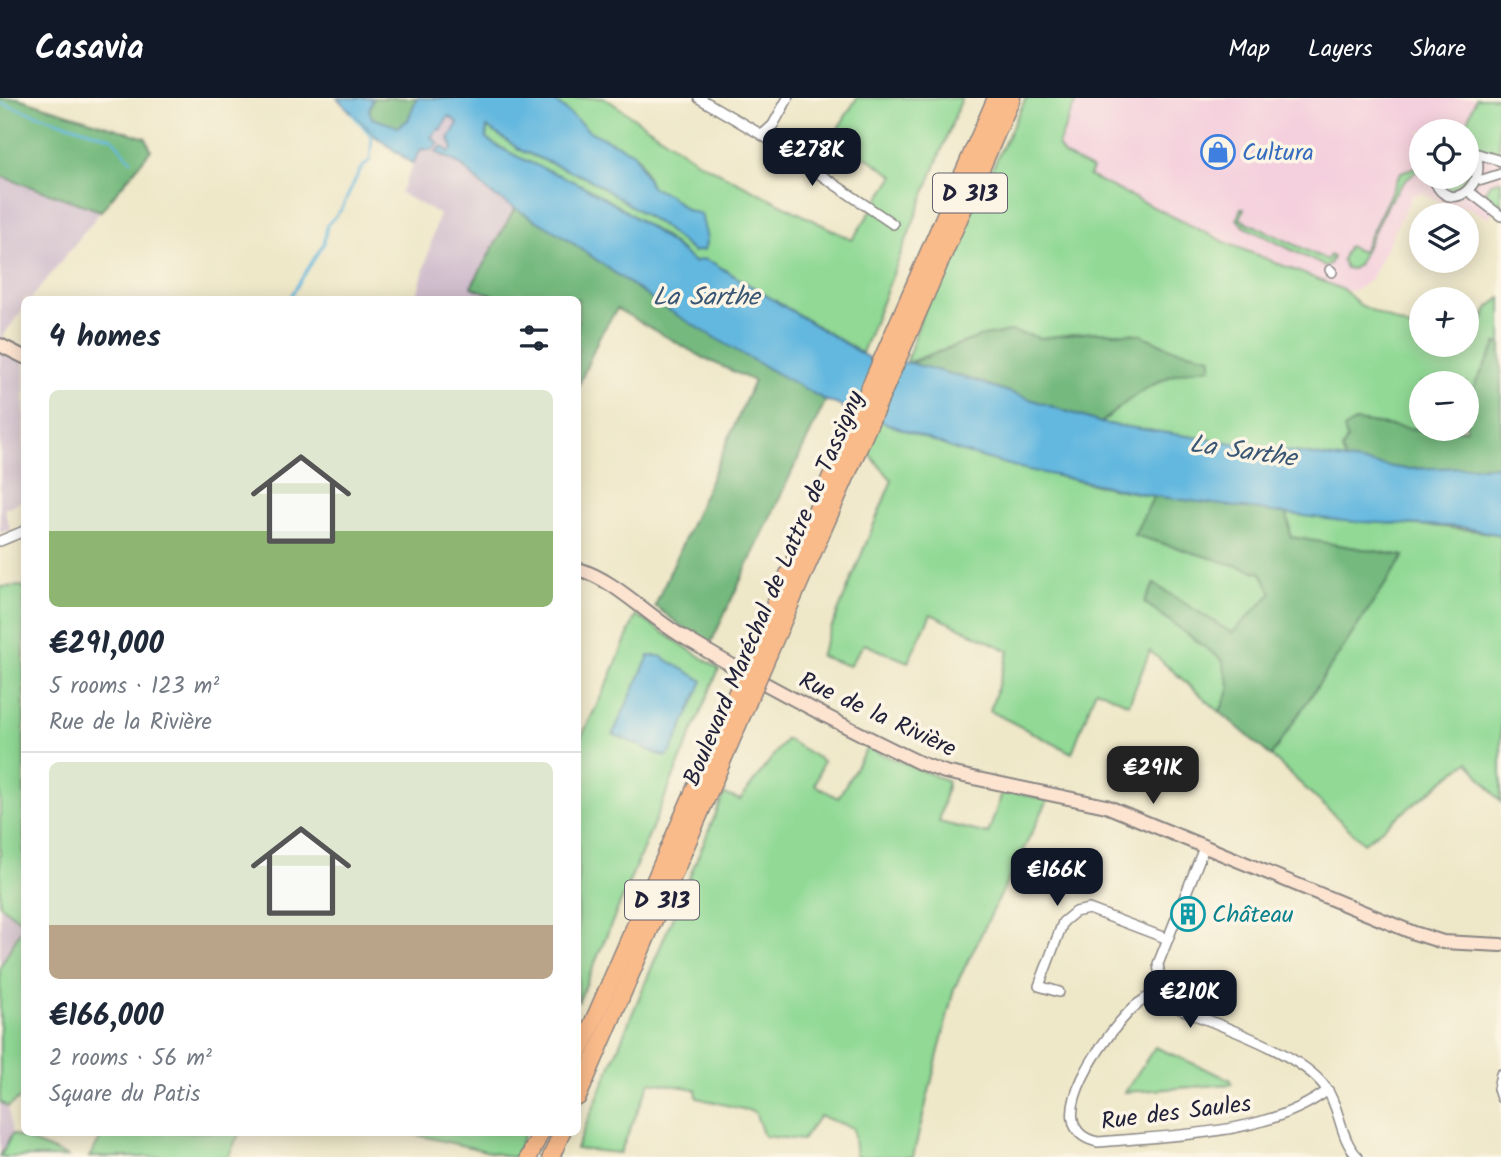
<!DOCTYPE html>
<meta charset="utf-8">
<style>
body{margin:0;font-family:Kalam,sans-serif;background:#f2f2f3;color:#1f2937;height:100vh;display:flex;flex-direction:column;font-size:26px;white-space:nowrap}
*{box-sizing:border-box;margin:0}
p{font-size:23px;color:#747a83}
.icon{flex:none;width:38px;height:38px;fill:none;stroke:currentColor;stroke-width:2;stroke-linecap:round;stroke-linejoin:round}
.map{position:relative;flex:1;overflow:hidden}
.sheet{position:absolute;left:21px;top:198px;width:560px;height:840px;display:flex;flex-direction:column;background:#fff;border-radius:10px;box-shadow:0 4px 18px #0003}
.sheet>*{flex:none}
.controls{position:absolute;left:1409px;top:21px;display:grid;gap:14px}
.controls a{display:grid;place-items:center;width:70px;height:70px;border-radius:50%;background:#fff;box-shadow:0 4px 18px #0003;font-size:35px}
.price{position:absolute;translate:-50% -60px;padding:0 16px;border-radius:14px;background:#111827;color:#fff;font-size:23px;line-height:46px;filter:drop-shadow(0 2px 4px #0008)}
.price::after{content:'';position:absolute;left:50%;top:42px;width:21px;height:16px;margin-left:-10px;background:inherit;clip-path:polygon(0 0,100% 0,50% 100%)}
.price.active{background:#222;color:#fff}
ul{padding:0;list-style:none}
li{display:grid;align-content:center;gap:14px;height:371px;padding:0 28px}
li+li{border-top:2px solid #e0e1e3}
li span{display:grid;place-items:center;height:217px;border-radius:10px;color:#555}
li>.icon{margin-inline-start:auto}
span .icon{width:126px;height:126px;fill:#fffc;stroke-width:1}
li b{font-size:30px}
h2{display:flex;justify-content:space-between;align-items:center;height:84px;padding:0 28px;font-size:30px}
header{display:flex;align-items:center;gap:42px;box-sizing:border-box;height:98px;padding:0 35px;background:#111827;color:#fff}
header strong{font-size:33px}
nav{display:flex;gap:38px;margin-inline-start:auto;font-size:24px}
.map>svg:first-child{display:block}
</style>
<header>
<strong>Casavia</strong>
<nav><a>Map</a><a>Layers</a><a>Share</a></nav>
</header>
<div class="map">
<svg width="1501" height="1059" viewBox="0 0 1501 1059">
<rect width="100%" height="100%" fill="#fcf5e5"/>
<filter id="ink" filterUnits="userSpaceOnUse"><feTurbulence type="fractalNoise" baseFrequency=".0143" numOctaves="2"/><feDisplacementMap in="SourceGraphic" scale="14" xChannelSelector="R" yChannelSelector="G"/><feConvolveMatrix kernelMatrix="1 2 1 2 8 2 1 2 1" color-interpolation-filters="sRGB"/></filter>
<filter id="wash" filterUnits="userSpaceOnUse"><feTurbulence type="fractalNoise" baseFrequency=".00686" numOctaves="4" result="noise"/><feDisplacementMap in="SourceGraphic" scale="28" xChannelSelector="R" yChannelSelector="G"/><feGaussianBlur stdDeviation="1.57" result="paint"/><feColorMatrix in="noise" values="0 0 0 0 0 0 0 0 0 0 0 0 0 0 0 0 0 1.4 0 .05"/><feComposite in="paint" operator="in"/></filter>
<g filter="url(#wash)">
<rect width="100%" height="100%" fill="#eee7c8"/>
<path fill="#f4cfdd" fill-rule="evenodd" d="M1077,0H1501V82L1486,90L1485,94L1494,108L1489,120L1470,110L1450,108L1422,95L1412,98L1370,182L1355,193L1344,192L1227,145L1089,77L1092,71L1064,57L1058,47ZM1421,33H1466V79H1421Z"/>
<g fill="#d0bdcd">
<path d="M448,18L458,25L453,50L449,54H437L460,66L482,89L515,110L471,189L503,201H416L439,116L400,95L421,51L438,45L431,39L438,30L440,32Z"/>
<path d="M0,78L101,113L31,201H24V210L2,239L24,250V402L4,411L11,432L0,435Z"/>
<path d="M0,807L24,825L0,869Z"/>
<path d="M0,1004L8,1009L12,1036L0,1057Z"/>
</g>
<g fill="#91d995" stroke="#5a7e68" stroke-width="2">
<path d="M552,0H605L700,65L852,142L894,78L834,37L857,0H962L862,255L713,165L694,164L664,138L583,88L536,69L486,41L487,29L522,53L589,81L670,133L687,112L669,97L651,89L639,60L589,33Z"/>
<path d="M1026,0H1077L1058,47L1064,57L1092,71L1089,78L1227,145L1344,192L1360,207L1421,235V247C1437,247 1452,247 1466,247L1467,240L1479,230L1489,209L1501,200V245H1497L1467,301L1466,285H1421V331H1446L1436,334L1356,323L1342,352L1346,362L1101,325L1133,297L1210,259L1170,250L1139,236L1093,234L1041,240L1011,233L979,239L906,265L922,217Z"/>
<path d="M1476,0H1498L1499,60L1487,56L1467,41L1466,33H1464Z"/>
<path d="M1467,53L1473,57L1478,81L1457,94L1444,90L1437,79H1466Z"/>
<path d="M1421,55V70C1387,92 1376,132 1358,167L1352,171L1346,170L1342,162L1348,148L1362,154L1401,74L1415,69Z"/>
<path d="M1501,82V114L1490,105L1485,94L1489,86Z"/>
<path d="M1241,110L1244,111L1240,121L1327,162L1330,157L1333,159L1330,166L1324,168L1243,128L1237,121Z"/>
<path d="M878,322C968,355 1059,383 1154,398L1134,437L1261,475L1272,495L1232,536L1144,504L1222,562L1230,590L1220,614L1150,553L1129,606L1096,591L1072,655L990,613L1009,553L931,516L908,564L864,546L849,568L820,558L892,382L868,355Z"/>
<path d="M1287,415C1358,426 1431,424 1501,437V704L1468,664L1364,745L1271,658L1404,458L1291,439Z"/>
<path d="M24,488V825L0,807V489Z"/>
<path d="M636,517L719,571L578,905V646L609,582Z"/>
<path d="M786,641L823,663L815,687L838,700L867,650L948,683L939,724L988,736L1003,692L1048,702L954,891L913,1059H856L853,1030L820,1018L802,1042L764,1038L755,1014L697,1000L696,991L650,984L620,1055L576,1051L724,696L740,702Z"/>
<path d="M24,826V997L8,1009L0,1004V869Z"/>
<path d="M1155,949L1231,982L1232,986L1125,994Z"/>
<path d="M105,1034H240L228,1059H89Z"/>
<path d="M405,1034H525L515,1059H511Z"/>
<path d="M12,1036L69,1059H0Z"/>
</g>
<g fill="#74b97e" stroke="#4b6e5c" stroke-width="2">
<path d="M0,0H18L146,40L151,52L101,113L0,78Z"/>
<path d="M373,0H417L408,22L398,30L372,20L369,12Z"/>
<path d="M515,110L563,138L660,207L826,302L709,549L655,508L754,283L704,260L617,211L599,239L578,289V201H503L471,189Z"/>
<path d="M1011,233L1041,240L1093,234L1139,236L1170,250L1211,259V270C1165,272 1134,296 1101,325L976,283L910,265L979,239Z"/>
<path d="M1497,245H1501V368L1406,371L1346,362L1342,352L1347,341L1344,331L1356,323L1436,334L1466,331L1467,301Z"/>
<path d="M1154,398L1287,415L1291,439L1404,458L1271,658L1220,614L1230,590L1222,562L1144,504L1154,486L1232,535L1272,495L1261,475L1134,437Z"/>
</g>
<g fill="#63b8df" stroke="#426d8d" stroke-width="2">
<path d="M337,0H373L369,12L372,20L398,29L408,22L417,0H552L589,33L634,55L651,89L669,97L687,112L701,116L707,141L704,152L693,154L664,129L589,81L522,53L487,29L486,41C516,61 550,72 583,88C622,109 660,135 694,164L703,161L713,165L875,264L910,265L976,283L1101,325L1406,371L1501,368V437L1462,429L1342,423L1154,398L1024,371L959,353L825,302L749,260L660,207L563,138L491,96L460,66L436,54L442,48L449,54L453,50L449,41L458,25L449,18L440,32L438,31L431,39L439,45L432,52L421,51L413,66L375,38Z"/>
<path d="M649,558H660L703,583L671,654L665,659L613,636Z"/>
</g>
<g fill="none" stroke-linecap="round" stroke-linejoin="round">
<g stroke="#63b8df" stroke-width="2.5">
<path d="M0,5L112,40L131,62"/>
<path d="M289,201L324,145L327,127L341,112L360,72L370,62L372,39L352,16"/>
</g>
</g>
</g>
<g filter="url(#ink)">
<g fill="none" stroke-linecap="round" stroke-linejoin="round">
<g stroke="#888482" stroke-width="12">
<g id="street">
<path d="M699,0L762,37L773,27L788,0"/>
<path d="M762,37L893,126"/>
<path d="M1478,56L1501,63"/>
<path d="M1433,79C1450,128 1501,72 1466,47"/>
<path d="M1482,82L1501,76"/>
<path d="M1471,95L1501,118"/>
<path d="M1330,172L1332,174"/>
<path d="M0,443L24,433"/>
<path d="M1205,747L1158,866L1162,892L1168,903L1178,910C1220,928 1300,954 1326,990C1341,1011 1339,1040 1358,1059"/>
<path d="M1162,892C1153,896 1142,902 1134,909C1110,931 1033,1031 1098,1044C1170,1037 1268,1038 1328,992"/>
<path d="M1059,894L1039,888L1063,824L1075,814L1089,811L1168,841"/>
<path d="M1501,976L1498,991L1501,1000"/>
</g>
</g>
<g stroke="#888482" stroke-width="16">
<g id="secondary">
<path d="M0,247L24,259"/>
<path d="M578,471C615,482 647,517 680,537C758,584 839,626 920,665L945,674L1106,708L1414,835L1443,844L1501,847"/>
</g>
</g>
<g stroke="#888482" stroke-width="19">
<g id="highway">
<path d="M756,550L996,0"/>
<path d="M769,555L1012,0"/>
<path d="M578,958L734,601"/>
<path d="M578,999L747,606"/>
<path d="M529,1059L541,1034"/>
<path d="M551,1059L562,1034"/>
</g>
</g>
<use href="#street" stroke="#fff" stroke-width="9"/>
<use href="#secondary" stroke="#fde4d1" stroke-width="12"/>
<use href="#highway" stroke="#fabb8b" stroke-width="16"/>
<g stroke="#888482" stroke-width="19" stroke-linecap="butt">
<g id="highway-bridge">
<path d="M734,601L756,550"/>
<path d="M747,606L769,555"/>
</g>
</g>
<use href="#highway-bridge" stroke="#fabb8b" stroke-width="16"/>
</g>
</g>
<defs>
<g id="shop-ring" transform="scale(1.75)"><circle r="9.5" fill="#fcf5e5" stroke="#3f7fe0" stroke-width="1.5"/><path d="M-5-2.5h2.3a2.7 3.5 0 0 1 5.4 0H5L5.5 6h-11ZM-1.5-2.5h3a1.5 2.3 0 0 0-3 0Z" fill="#3f7fe0"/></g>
<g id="building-ring" transform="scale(1.75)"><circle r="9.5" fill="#fcf5e5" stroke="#0f9aa8" stroke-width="1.5"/><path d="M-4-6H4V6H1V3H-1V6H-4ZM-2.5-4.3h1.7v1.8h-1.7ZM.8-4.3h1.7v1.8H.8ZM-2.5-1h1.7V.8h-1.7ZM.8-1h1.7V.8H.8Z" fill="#0f9aa8"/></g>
</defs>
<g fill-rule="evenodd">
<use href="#shop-ring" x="1218" y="54"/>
<use href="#building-ring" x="1188" y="816"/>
</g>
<g text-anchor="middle" stroke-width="7" stroke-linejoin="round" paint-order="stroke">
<g fill="#fcf5e5" stroke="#63616e" stroke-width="2">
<rect x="933" y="75.5" width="74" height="39" rx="5"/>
<rect x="625" y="782.5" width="74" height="39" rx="5"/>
</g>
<g font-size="23" font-weight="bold" fill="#22223b">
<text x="970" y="103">D 313</text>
<text x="662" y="810">D 313</text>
</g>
<g font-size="24" fill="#366cbe" stroke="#fcf5e5" text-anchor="start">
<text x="1242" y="62">Cultura</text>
</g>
<g font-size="24" fill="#22223b" stroke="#fcf5e5">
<text transform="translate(773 490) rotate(-67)" y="8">Boulevard Maréchal de Lattre de Tassigny</text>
<text transform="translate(878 616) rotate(25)" y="8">Rue de la Rivière</text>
<text transform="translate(1176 1014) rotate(-7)" y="8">Rue des Saules</text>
</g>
<g font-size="24" fill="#0d838f" stroke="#fcf5e5" text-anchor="start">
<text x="1212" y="824">Château</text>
</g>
<g font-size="26" font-style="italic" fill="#395674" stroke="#fcf5e5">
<text x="706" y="207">La Sarthe</text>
<text transform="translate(1243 352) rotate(8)" y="9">La Sarthe</text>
</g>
</g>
</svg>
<div class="controls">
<a><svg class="icon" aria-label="locate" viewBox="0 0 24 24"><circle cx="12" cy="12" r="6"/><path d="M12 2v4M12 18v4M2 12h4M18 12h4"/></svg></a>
<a><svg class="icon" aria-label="layers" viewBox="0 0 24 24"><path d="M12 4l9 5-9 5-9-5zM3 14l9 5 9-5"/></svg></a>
<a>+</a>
<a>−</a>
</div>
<b class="price" style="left:812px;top:90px">€278K</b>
<b class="price active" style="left:1153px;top:708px">€291K</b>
<b class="price" style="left:1057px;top:810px">€166K</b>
<b class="price" style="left:1190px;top:932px">€210K</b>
<section class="sheet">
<h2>4 homes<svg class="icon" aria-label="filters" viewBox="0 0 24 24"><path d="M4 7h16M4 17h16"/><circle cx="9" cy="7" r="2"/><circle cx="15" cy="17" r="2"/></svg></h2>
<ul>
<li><span style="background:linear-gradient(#dfe7d0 65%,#8fb573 0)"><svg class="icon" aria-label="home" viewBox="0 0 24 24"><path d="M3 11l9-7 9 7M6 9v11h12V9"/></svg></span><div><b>€291,000</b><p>5 rooms · 123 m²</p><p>Rue de la Rivière</p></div></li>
<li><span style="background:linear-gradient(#dfe7d0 75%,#b9a48a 0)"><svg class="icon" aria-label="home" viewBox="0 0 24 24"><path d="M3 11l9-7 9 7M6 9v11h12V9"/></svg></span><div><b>€166,000</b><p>2 rooms · 56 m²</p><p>Square du Patis</p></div></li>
</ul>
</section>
</div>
